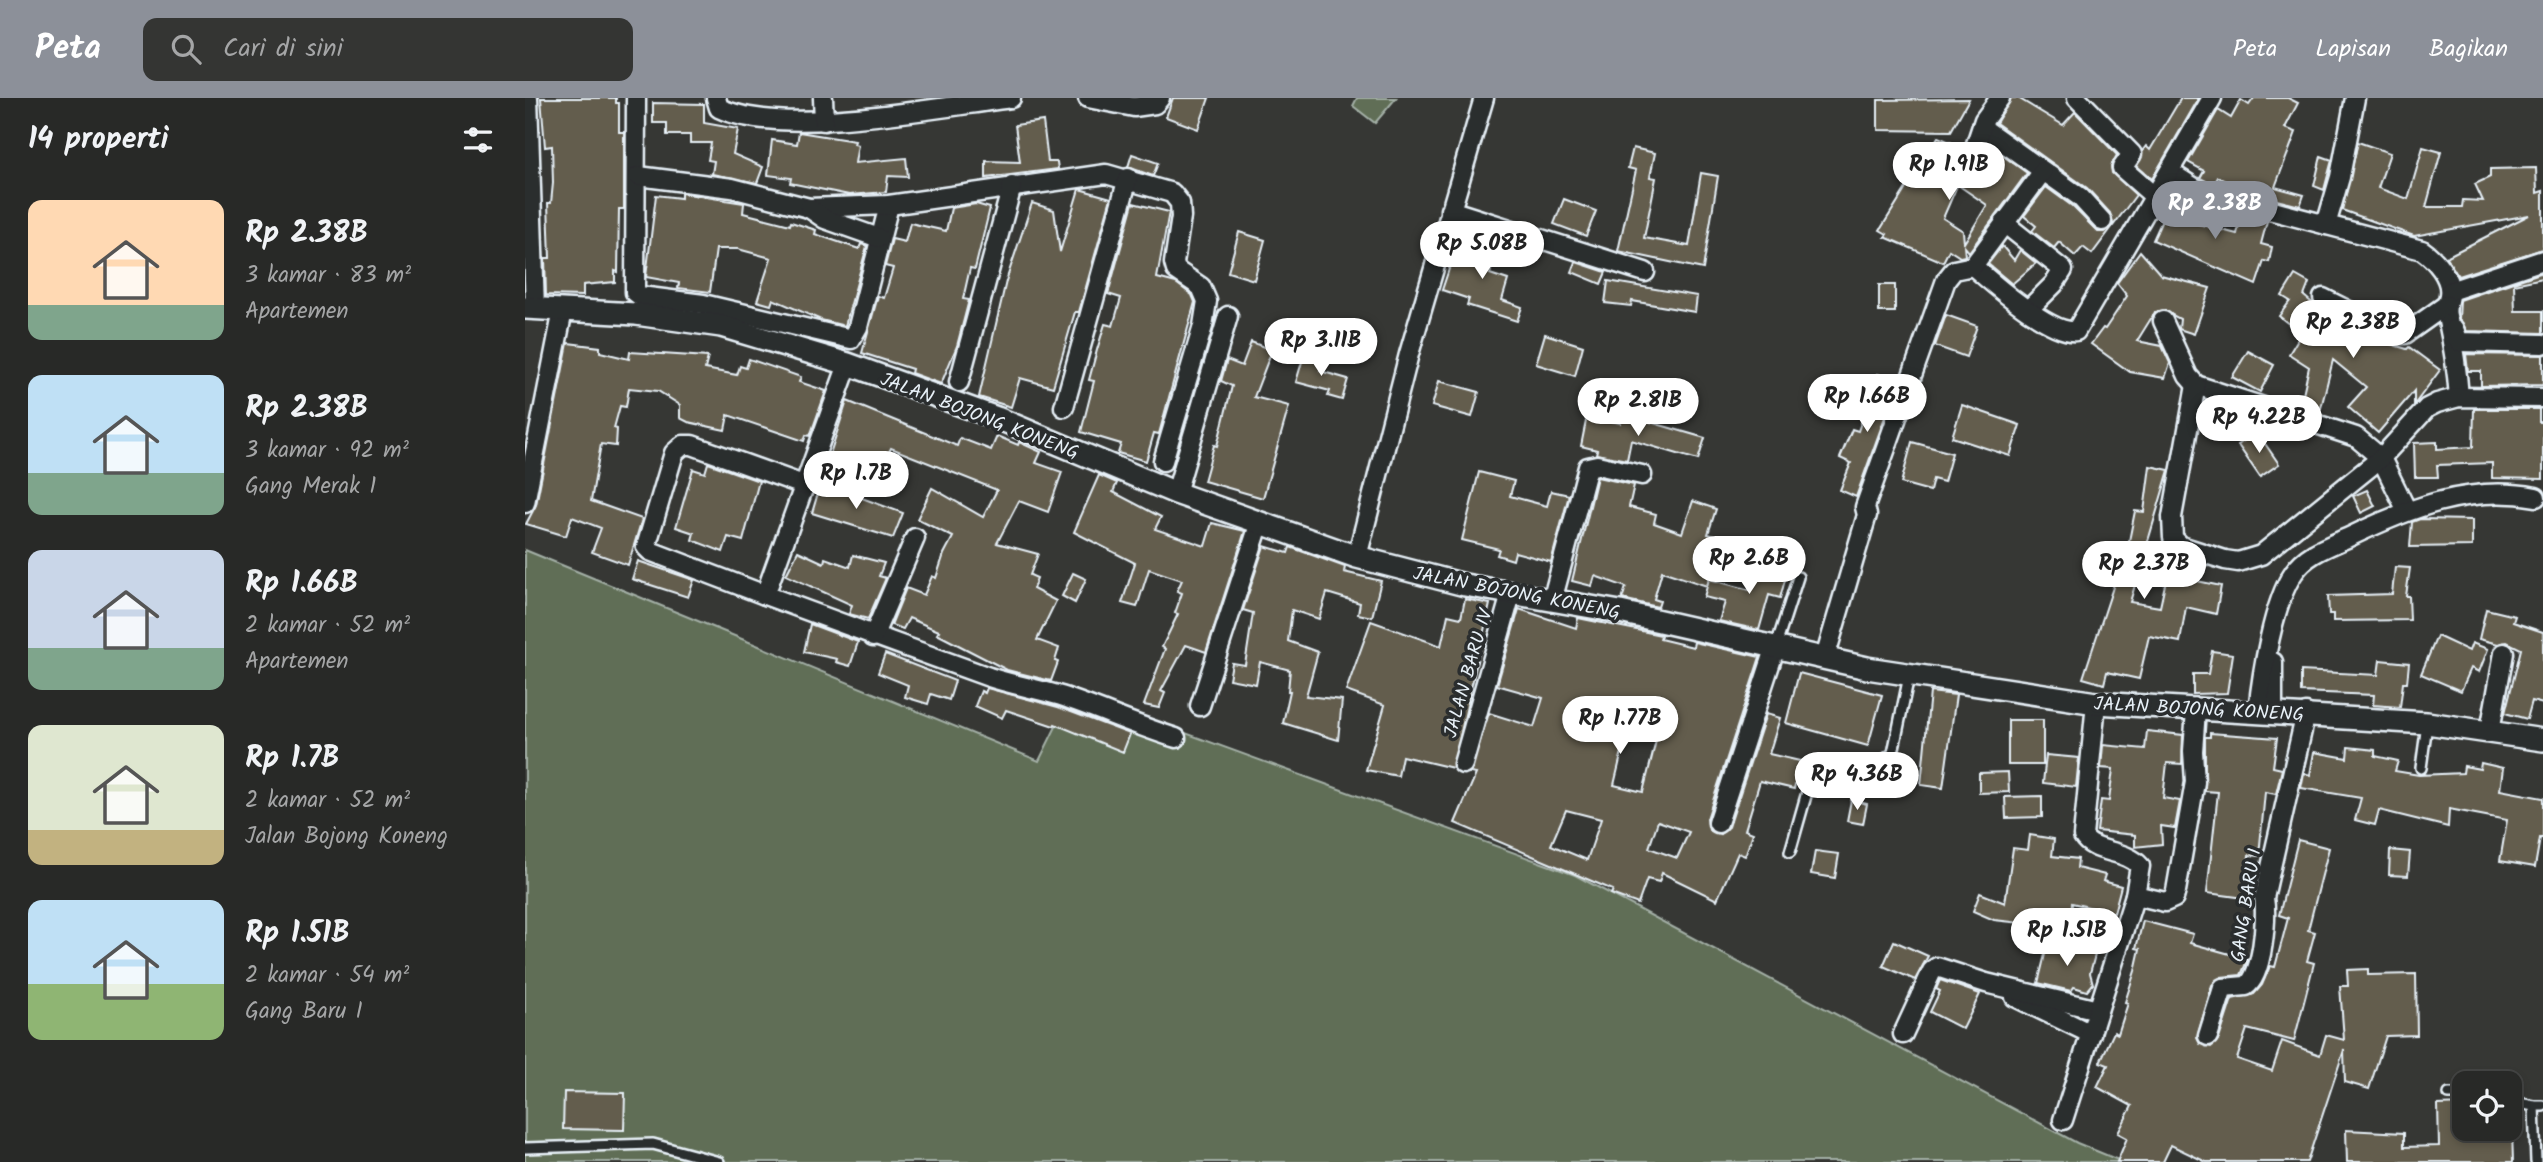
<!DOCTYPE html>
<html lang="id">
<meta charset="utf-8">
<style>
body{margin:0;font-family:Kalam,sans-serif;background:#343533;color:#f1f3f6;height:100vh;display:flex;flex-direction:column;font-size:26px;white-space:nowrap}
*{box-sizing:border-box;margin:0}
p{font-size:23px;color:#a5a6a7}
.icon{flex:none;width:38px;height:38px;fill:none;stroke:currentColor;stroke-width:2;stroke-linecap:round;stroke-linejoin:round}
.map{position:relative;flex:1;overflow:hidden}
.panel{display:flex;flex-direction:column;background:#282927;width:525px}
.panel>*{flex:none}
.controls{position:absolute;left:1927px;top:973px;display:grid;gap:14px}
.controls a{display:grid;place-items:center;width:70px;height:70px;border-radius:14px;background:#282927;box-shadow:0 4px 10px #0003,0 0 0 2px #444544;font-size:35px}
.price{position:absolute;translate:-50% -60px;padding:0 16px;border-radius:24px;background:#fff;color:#222;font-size:23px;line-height:46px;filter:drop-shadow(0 2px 4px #0008)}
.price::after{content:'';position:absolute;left:50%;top:42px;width:21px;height:16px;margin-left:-10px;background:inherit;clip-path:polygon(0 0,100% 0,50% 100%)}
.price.current{background:#8c9099;color:#fff}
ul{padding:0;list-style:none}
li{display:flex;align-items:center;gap:21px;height:175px;padding:0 28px}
li span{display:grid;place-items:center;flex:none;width:196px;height:140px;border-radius:14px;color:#555}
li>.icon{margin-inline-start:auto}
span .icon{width:84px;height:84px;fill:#fffc;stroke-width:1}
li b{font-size:30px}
h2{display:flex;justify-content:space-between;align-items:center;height:84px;padding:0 28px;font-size:30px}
header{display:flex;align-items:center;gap:42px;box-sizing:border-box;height:98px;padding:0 35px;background:#8c9099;color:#fff}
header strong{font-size:33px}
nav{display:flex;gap:38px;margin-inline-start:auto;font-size:24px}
.search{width:490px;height:63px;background:#343533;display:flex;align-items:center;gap:18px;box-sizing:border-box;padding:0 24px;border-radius:14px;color:#a5a6a7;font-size:26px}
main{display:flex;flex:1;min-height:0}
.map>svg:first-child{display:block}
</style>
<header>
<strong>Peta</strong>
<div class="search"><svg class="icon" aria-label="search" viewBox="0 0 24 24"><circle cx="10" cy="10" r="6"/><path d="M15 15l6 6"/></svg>Cari di sini</div>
<nav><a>Peta</a><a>Lapisan</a><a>Bagikan</a></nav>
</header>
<main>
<section class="panel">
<h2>14 properti<svg class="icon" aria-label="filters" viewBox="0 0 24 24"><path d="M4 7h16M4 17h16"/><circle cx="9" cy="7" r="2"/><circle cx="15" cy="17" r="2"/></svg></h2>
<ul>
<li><span style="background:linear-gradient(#ffd9b3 75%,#7fa58c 0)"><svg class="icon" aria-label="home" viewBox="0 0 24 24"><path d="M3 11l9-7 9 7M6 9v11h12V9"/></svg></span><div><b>Rp 2.38B</b><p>3 kamar · 83 m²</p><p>Apartemen</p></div></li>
<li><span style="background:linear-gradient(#bfe0f5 70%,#7fa58c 0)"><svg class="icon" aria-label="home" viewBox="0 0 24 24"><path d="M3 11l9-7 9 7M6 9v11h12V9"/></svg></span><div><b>Rp 2.38B</b><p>3 kamar · 92 m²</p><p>Gang Merak 1</p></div></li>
<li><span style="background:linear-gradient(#c9d6e8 70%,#7fa58c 0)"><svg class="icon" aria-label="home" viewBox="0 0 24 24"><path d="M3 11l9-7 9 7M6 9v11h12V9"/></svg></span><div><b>Rp 1.66B</b><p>2 kamar · 52 m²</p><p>Apartemen</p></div></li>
<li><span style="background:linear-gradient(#dfe7d0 75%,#c2b280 0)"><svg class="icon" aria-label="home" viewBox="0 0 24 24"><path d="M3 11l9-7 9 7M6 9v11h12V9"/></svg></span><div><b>Rp 1.7B</b><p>2 kamar · 52 m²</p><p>Jalan Bojong Koneng</p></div></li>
<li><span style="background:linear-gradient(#bfe0f5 60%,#8fb573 0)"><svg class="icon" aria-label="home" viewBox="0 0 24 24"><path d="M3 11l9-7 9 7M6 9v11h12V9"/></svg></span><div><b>Rp 1.51B</b><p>2 kamar · 54 m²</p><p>Gang Baru I</p></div></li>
</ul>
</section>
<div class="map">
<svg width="2018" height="1064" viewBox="0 0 2018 1064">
<rect width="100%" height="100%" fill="#363734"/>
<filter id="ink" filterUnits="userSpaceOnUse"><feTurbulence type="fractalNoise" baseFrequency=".0143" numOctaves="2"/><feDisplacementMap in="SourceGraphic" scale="14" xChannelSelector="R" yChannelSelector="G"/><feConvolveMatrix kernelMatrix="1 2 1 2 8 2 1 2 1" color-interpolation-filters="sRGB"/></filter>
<g filter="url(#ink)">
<g fill="#606e56" stroke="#a4b0a7" stroke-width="2">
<path d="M832,0H871L850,25L828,8Z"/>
<path d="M0,452L514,663L548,594L1050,777L1552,1045L1598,1064H0Z"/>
</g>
<g fill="#645d4d" stroke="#e8f1f8" stroke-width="2" fill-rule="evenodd">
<path d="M16,0H91V5H94V34H99V111H94L93,174L90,173V184L58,187V198L21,197L20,160H25L23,105H26L28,85L27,48L20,49Z"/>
<path d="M648,0H684L673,31L641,19Z"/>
<path d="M1486,0H1493L1538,27L1550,14L1592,57L1586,68L1587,75L1611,97L1567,156L1558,149L1550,158L1534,144L1529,150L1507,133L1511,128L1499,118L1521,89L1547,108L1573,134H1580L1588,126L1585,115L1562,90L1471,25Z"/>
<path d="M1656,0H1674L1627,81L1612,68L1618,52L1621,48L1625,52Z"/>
<path d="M1729,0H1763L1773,5L1760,30L1771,34L1750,89L1779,97L1775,108L1721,94L1693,79L1689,86L1681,83L1675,80L1679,73L1663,64L1693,12L1706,20L1716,2L1724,7Z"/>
<path d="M1444,1L1426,33L1353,32V2Z"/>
<path d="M128,5L179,6V25L213,31L208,56L238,69L232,85L187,76L189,63L183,62L186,45H165V37H142V25H128Z"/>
<path d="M518,23L523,64H532L533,71L461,80V63L495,64L490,27Z"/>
<path d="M274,34L330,43L329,46L333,47L330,65L381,60L383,79L363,78L361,94L324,97L265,85L266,80L243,77L247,42L272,46Z"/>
<path d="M1413,39L1430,46L1414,78L1432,88L1418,120L1438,133L1439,145L1462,107L1433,87L1440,76L1451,71L1463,47L1502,75L1444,154L1439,148L1440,158L1435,159L1424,152L1418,164L1360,139L1362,136L1355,132Z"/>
<path d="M1833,44L1865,55L1853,90L1883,101L1898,49L1916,54L1901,109H1937L1938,102L1958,103L1950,86L1965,79V71L2011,70L2012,95L2018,93V151L1933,178L1921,159L2004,117L1889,138L1817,112Z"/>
<path d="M1108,50L1130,55L1125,79L1131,80L1119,140L1164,148L1176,75L1193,78L1178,171L1093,153L1111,72L1103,70Z"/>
<path d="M607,56L633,65L628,78L603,69Z"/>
<path d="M1796,58L1807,62L1799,92L1789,88Z"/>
<path d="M554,91L586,100L554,214H550L528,289L495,280L486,309L454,299L481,183L507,105L529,112L535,154Z"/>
<path d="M156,95L219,105L218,115L265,127L266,124L291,132L290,136L334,151L336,146L342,148L320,228L296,222L248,201L246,207L232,203L246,160L213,151H191L185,194L153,190L154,185L121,179L131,97L156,100Z"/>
<path d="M1649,96L1659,106L1663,99L1675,105L1669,125L1712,136L1717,117L1742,123L1736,146L1747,149L1744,164L1739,163L1731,187L1628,142Z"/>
<path d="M1039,101L1071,113L1061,138L1029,126Z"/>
<path d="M608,105L644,114L632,180L651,185L667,197L670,204L634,336L629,335L621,363L593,355L596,346L556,334L569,283L564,282L572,252L580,226L588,228L596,200L583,196Z"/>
<path d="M451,106L465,110L450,171L445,170L438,201L444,202L432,248L416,286L386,275L387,271L337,255L353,198L359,200L368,170L360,168L367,141L380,144L385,125L421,133L426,110Z"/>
<path d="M714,134L740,142L729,182L703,174Z"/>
<path d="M956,134L975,140L965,176L983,182L977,202L997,209L992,223L942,207L944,201L917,192L927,162L946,168Z"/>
<path d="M1477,148L1489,162L1495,152L1511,165L1487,186L1463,166Z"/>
<path d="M1615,153L1636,177L1685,190L1669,236L1654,231L1655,221L1638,212L1630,214L1612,243L1637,248L1645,265L1640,280L1605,274L1566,246L1578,230L1580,231L1602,198L1592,185Z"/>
<path d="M1051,164L1081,174L1076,186L1047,174Z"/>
<path d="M2018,174V180L1989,186L1990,213H2018V235L1942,233L1934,221L1935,202Z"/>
<path d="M1770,177L1784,185L1779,198L1793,210L1865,246L1882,251L1884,249L1915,272L1889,307V293L1853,335L1823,309L1841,289L1808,262L1796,310L1776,305L1784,269L1764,256L1776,236L1754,218L1765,203L1757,198Z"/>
<path d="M1083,183L1172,198L1170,214L1107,203L1106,208L1080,205Z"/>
<rect x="1354" y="187" width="16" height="27"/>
<path d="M1421,217L1452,228L1441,259L1410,248Z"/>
<path d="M1020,236L1058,248L1050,278L1011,266Z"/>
<path d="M726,244L747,252L729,299L764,308L738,400L679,383L689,347L692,348L707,288L696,283L702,262L717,268Z"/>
<path d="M43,245L75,249V254L104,261L105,254L183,259L180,271L212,277L215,268L221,270L224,261L276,279L274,284L301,293L285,338L281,337L279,343L203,317L200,332L163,324L155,320V307L133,293L104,290L101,309L95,308L89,330L92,331L91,348L76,346L66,403L117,421L103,467L67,454L76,430L47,419L41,438L1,426L11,407Z"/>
<path d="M1723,253L1749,267L1735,294L1707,279Z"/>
<path d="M1941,256L2018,257V287L1956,288V273H1943Z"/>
<path d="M779,257L798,262L795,273L823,281L817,302L803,298L805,293L771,284Z"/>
<path d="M1353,276L1373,283L1331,399L1315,392L1326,365L1315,360L1327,331L1333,333Z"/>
<path d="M914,283L954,294L947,319L907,308Z"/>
<path d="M322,303L432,348L435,340L466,352L472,338L493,347L494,344L516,354L511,365L537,374L523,414L494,403L472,445L513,456L505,477L512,480L508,491L531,503L512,542L534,550L530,563L533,564L526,583L482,572L412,536L414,533L384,520L378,531L366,527L381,490L399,497L407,478L411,480L419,456L428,439L392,421L407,390L458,419L472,392L366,350L355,371L305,356Z"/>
<path d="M1437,307L1495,327L1485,358L1427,339Z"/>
<path d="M1949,311H2014V324H2018V381L1967,380V365L1912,367L1913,379H1890L1889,345L1912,344V351L1948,349Z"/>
<path d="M1062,318L1095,325L1096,321L1110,324L1111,320L1180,340L1173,362L1106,342L1102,362L1071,356L1072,352L1056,348Z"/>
<path d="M1732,334L1754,366L1735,379L1713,347Z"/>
<path d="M1387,344L1427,355L1419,384L1408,381L1405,393L1376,385Z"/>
<path d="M183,365L234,383L218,443L203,439L198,454L167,442L169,435L151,429L168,371L180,375Z"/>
<path d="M1625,368L1644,372L1605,504L1635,509L1644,468L1674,475L1672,483L1696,488L1691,516L1661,509L1655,544L1624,538L1614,581L1582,574L1579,586L1558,580L1589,486L1585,485L1592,461L1600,463L1610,413L1619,414Z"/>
<path d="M954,374L989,383L985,398L1022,408L1026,393L1044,397L1026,464L990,454L988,462L972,457L974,451L937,442Z"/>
<path d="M574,377L592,385L588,394L636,419L630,431L680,448L687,425L720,433L681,554L661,547L636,593L640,595L634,610L619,607L640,551L637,549L653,516L650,515L657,495L652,493L657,482L624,471L612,509L597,505L610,465L549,434Z"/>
<path d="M1072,379L1109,387L1104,409L1131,416L1129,425L1157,435L1168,403L1191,411L1183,436L1196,440L1182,488L1137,473L1129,501L1135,503L1133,509L1097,501L1101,489L1070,478L1067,488L1047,483Z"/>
<path d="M296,385L378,415L368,440L287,415Z"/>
<path d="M1842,392L1850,408L1836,415L1828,398Z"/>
<path d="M1895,421L1947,422V448L1885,449L1887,424Z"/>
<path d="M739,448L763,455L765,449L820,469L819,474L856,483L847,519L833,516L835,505L802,495L794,521L767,512L763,543L793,554L781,598L817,602L813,642L758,625L765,593H763L765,572L735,564L731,586L704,581L707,565L720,567L728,515L718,512Z"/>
<path d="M273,453L299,465L300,460L325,469L328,457L359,465L354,478L361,480L343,521L324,516L327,507L261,477Z"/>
<path d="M113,463L169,482L163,499L107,481Z"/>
<path d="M1234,463L1263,471L1255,500L1244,497L1234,532L1194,523L1200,504L1179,499L1184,481L1225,492Z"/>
<path d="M1870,469L1885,470L1881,498H1884L1885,522L1808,523V516H1804L1803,498L1867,496Z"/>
<path d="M548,475L561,481L550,505L537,498Z"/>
<path d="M940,501L965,506L928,670L877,658L873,678L841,672L860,607L821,593L846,523L916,548L923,517L936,520Z"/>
<path d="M994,511L1051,530L1053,520L1136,537L1135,541L1168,549L1169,544L1235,559L1182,721L1184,732L1195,736L1204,729L1241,616L1255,620L1244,656L1275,663L1269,691L1235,683L1220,732L1228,735L1220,758L1213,755L1192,802L1137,775L1134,784L1122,781L1113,806L1086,796L1088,792L930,725L951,676L945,675L964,615L1009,629L1018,600L972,587ZM1105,620L1135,627L1118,694L1089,687ZM1041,712L1076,721L1062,762L1026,747ZM1133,723L1164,734L1152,760L1124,750Z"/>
<path d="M1961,511L1990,518L1988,524L2018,534V606L2007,603L2002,621L1980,615L1996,551L1982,544L1973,546L1954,541Z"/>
<path d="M285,526L333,544L325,568L311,564L312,561L279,554Z"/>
<path d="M1912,538L1944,553L1947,545L1963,551L1954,574L1946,570L1936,593L1896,576Z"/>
<path d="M1687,553L1708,556L1702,595L1668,596V576H1683Z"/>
<path d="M360,556L430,583L424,602L406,596L403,606L380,599L383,587L353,575Z"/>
<path d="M1855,562L1884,565L1882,585H1878L1875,609L1848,607L1849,597L1776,594V573L1853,577Z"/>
<path d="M1274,575L1357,597L1343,648L1261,625Z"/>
<path d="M462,590L533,609L605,636L598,654L530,626L529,628L481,612L477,620L450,608L456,593L460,595Z"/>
<path d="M1405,594L1431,597L1418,690L1396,687Z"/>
<rect x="1483" y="622" width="35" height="45"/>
<path d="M1622,633L1658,637L1657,666L1642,665L1638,700L1655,703L1650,730L1636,728L1637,746L1610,749V737L1572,733L1576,702L1584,703L1588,671L1576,670L1578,647L1620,651Z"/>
<path d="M1685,635L1752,640L1748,669L1757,671L1751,696L1740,694L1734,758L1724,757L1720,800L1682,795L1693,694L1680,693V639H1685Z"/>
<path d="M1823,649L1850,652V658L1873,663L1870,673L1894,677L1938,675L1939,668L1955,671L1956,665L1978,670L1975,692L2018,700V740H2015L2010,769L1975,763L1982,722L1924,711L1923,729L1854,712L1850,727L1830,722L1836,700L1776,690L1779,675L1785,677L1789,654L1822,660Z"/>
<path d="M1521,657L1554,660L1551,689L1518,685Z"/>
<path d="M1483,674L1484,694L1454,695V675Z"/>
<path d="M1517,698V719L1481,720L1480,699Z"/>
<path d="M1326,702L1342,706L1338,726L1322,723Z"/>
<path d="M1505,737L1529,741L1527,758L1553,761L1552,770L1580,777L1578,783L1596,788L1589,815L1547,805L1546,817L1535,815L1533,829L1469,822L1448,813L1455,795L1480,805L1488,750L1503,752Z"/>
<path d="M1773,742L1804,750L1783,832L1790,834L1782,863L1789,865L1769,943L1722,931L1712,961L1747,973L1757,943L1795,957L1801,937L1819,942L1815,888H1823L1822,872L1843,871V877L1891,876L1892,937L1861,938L1844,991L1820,984L1819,952L1782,1064H1681L1646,1047L1638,1064H1592L1602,1040L1593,1035L1607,1008L1572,989L1583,967L1575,964L1589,934L1593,936L1603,905L1600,904L1610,873L1615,851L1611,850L1618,823L1668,836L1665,845L1723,861L1716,877L1696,879L1687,887L1672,940L1675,946L1686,949L1694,941L1707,901L1729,896L1737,887L1745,868L1750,869L1763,820L1754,817Z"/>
<path d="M1865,752L1885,754L1883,778L1864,777Z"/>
<path d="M1290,753L1314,756L1310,780L1286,776Z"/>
<path d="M1369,843L1403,858L1390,882L1358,868Z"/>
<path d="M1523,844L1570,857L1565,875L1568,886L1562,893L1549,889L1546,893L1513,885Z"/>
<path d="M1415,882L1455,896L1438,931L1405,914L1415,893L1411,891Z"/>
<path d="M39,994L100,995L99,1032L38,1031Z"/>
<path d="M1939,1006V1031H1987L1988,1064H1822L1821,1032L1879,1035V1049L1914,1048L1913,1007Z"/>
</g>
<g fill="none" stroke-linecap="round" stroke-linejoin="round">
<g stroke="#e8f1f8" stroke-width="14">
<g id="service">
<path d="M1251,548L1273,479"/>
<path d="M1896,670L1902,626"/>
<path d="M1265,754L1288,673L1293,670L1341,675L1368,655L1384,578"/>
<path d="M1924,996H1939"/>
<path d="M1984,1003L2009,1008"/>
<path d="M0,1050L128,1046L194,1064"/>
<path d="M2011,1064L2009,1008H2018"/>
</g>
</g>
<g stroke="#e8f1f8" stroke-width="23">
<g id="minor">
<path d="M3,0L10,211"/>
<path d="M111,0L110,194L115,198L178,206L326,241L333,229L364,107"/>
<path d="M191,0L194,10C257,40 414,9 486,0"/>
<path d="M298,0L299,23"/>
<path d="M563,0L609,9L630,6L635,0"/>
<path d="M1552,0L1607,56L1597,70L1631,100"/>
<path d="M1458,30L1555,99L1577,123"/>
<path d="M1441,65L1450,49L1459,22L1475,0"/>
<path d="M1645,74L1676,94L1897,152C1910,161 1927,180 1924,197C1923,205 1920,210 1922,218C1928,246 1932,271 1934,299"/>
<path d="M113,78L207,90L284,110L364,107L581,76L647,95L655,105L656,119L649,165L651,172L676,189L682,203L678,228L638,363"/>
<path d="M284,110L300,121L354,140"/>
<path d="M925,112L1120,174"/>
<path d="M1479,125L1538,172L1529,186L1503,212"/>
<path d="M1801,127L1815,79L1830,0"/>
<path d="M1448,168C1467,185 1526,237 1551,233L1687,0"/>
<path d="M1925,193L2018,162"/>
<path d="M1798,200L1870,236H1880L1921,207"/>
<path d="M1638,223L1663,278L1671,287L1831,339L1856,360L1881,411"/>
<path d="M1929,231L1934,244L2018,246"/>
<path d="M323,266L240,497C315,525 389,552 464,579C488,587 513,591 536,598C575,611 612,628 651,640"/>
<path d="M434,284L487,88"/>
<path d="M1671,287L1647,419L1648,440L1656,448L1700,462L1713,464L1736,457L1856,360L1902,310L1912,305L1934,299L2018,300"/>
<path d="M539,309L603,80"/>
<path d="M651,395L703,218"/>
<path d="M0,405L38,212"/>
<path d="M832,459L884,256L959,0"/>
<path d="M240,497L125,453L121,449L149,355L158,347H167L281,388"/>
<path d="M1027,503L1063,369L1072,367L1117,377"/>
<path d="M348,539L390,440"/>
<path d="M1300,560L1342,417L1340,409L1421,182L1429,172L1448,168L1518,73"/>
<path d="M1748,564V614"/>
<path d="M1571,605L1558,738C1568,756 1601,751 1615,768L1610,797"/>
<path d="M675,608L735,424"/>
<path d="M1733,613C1737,576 1748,504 1769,474C1781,456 1802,449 1822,440C1882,411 1943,386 2011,399"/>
<path d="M1965,633L1979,555"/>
<path d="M938,666L986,496"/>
<path d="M1193,725L1251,548"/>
<path d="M1490,899L1566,936"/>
<path d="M1378,936L1407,873L1412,869L1461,885L1573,912"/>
<path d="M1683,938L1698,890L1721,888C1738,878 1742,818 1739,800L1781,615"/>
<path d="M1538,1022L1610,797L1640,804L1649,800L1651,793L1670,684L1668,653L1671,612"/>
</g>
</g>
<g stroke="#e8f1f8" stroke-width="26">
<path id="tertiary" d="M0,210L111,216L196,228L323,266L472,320L651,395L832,459L940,487L1095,514L1342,570L1571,605L1902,625L2018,642"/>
</g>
<use href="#service" stroke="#2a2d2e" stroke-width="9"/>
<use href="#minor" stroke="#2a2d2e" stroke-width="18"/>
<use href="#tertiary" stroke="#2a2d2e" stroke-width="21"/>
</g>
</g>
<g text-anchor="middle" stroke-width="7" stroke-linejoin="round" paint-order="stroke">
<g font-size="19" fill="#e8f1f8" stroke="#2a2d2e">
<text transform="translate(455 317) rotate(21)" y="7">JALAN BOJONG KONENG</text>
<text transform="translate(992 494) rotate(11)" y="7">JALAN BOJONG KONENG</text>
<text transform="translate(942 575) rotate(-74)" y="7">JALAN BARU IV</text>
<text transform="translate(1674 610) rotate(3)" y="7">JALAN BOJONG KONENG</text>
<text transform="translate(1720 807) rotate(-81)" y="7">GANG BARU I</text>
</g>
</g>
</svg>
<div class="controls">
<a><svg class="icon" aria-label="locate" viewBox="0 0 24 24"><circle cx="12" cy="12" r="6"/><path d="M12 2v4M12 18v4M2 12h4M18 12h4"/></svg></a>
</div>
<b class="price" style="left:1424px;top:104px">Rp 1.91B</b>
<b class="price current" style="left:1690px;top:143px">Rp 2.38B</b>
<b class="price" style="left:957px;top:183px">Rp 5.08B</b>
<b class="price" style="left:1828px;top:262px">Rp 2.38B</b>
<b class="price" style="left:796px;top:280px">Rp 3.11B</b>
<b class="price" style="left:1342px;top:336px">Rp 1.66B</b>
<b class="price" style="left:1113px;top:340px">Rp 2.81B</b>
<b class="price" style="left:1734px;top:357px">Rp 4.22B</b>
<b class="price" style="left:331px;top:413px">Rp 1.7B</b>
<b class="price" style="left:1224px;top:498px">Rp 2.6B</b>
<b class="price" style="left:1619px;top:503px">Rp 2.37B</b>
<b class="price" style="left:1095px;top:658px">Rp 1.77B</b>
<b class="price" style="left:1332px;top:714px">Rp 4.36B</b>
<b class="price" style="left:1542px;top:870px">Rp 1.51B</b>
</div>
</main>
